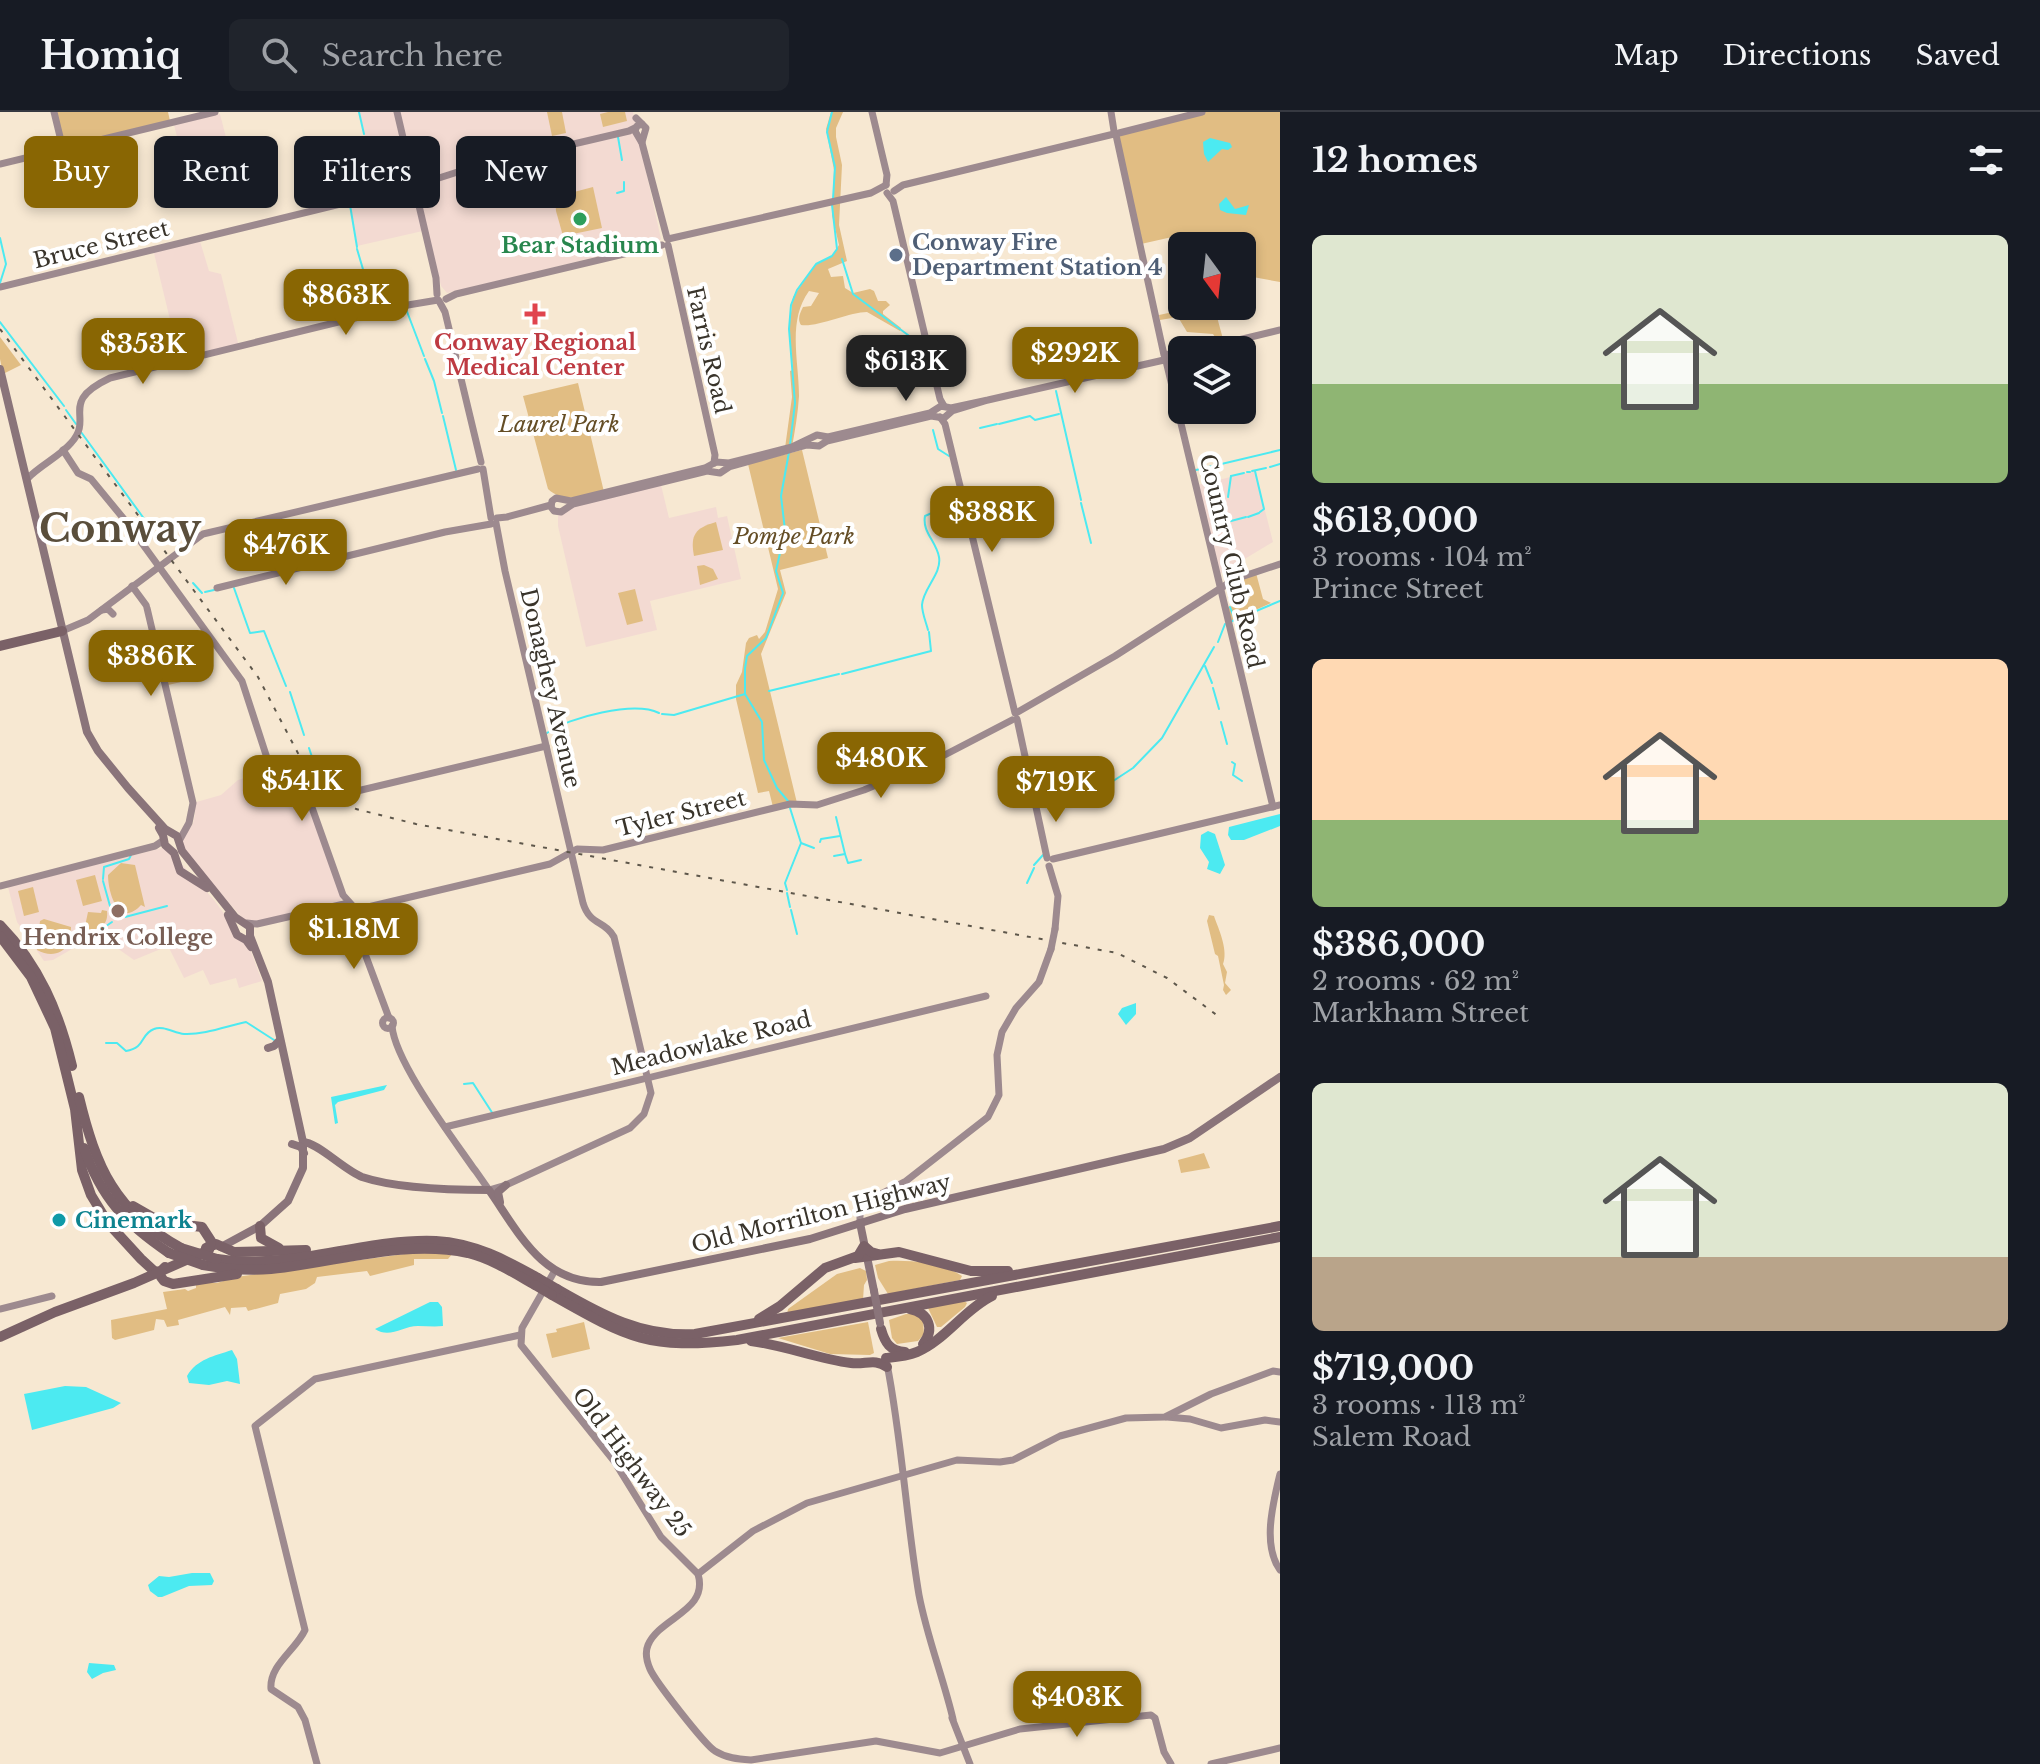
<!DOCTYPE html>
<meta charset="utf-8">
<style>
body{margin:0;font-family:"Libre Baskerville",serif;background:#20242c;color:#f1f3f6;height:100vh;display:flex;flex-direction:column;font-size:30px;white-space:nowrap}
*{box-sizing:border-box;margin:0}
p{font-size:26px;color:#9ea1a6}
.icon{flex:none;width:44px;height:44px;fill:none;stroke:currentColor;stroke-width:2;stroke-linecap:round;stroke-linejoin:round}
.map{position:relative;flex:1;overflow:hidden}
.panel{display:flex;flex-direction:column;background:#171b24;width:760px}
.panel>*{flex:none}
.banner{position:absolute;left:24px;top:24px;width:760px;height:72px;display:flex;gap:16px}
.needle{width:52px;rotate:165deg}
.tools{position:absolute;left:1168px;top:120px;display:grid;gap:16px}
.tools a{display:grid;place-items:center;width:88px;height:88px;border-radius:12px;background:#171b24;box-shadow:0 4px 12px #0003;font-size:40px}
.price{position:absolute;translate:-50% -68px;padding:0 18px;border-radius:16px;background:#896603;color:#fff;font-size:26px;line-height:52px;filter:drop-shadow(0 2px 4px #0008)}
.price::after{content:'';position:absolute;left:50%;top:48px;width:24px;height:18px;margin-left:-12px;background:inherit;clip-path:polygon(0 0,100% 0,50% 100%)}
.price.selected{background:#222;color:#fff}
ul{padding:0;list-style:none}
li{display:grid;align-content:center;gap:16px;height:424px;padding:0 32px}
li span{display:grid;place-items:center;height:248px;border-radius:12px;color:#555}
li>.icon{margin-inline-start:auto}
span .icon{width:144px;height:144px;fill:#fffc;stroke-width:1}
li b{font-size:34px}
h2{display:flex;justify-content:space-between;align-items:center;height:96px;padding:0 32px;font-size:34px}
.chip{padding:0 28px;border-radius:12px;background:#171b24;box-shadow:0 4px 12px #0003;font-size:28px;line-height:72px}
.chip.selected{background:#896603;color:#fff}
header{display:flex;align-items:center;gap:48px;box-sizing:border-box;height:112px;padding:0 40px;background:#171b24;border-bottom:2px solid #363941}
header strong{font-size:38px}
nav{display:flex;gap:44px;margin-inline-start:auto;font-size:28px}
.search{width:560px;height:72px;background:#20242c;display:flex;align-items:center;gap:20px;box-sizing:border-box;padding:0 28px;border-radius:12px;color:#9ea1a6;font-size:30px}
main{display:flex;flex:1;min-height:0}
.map>svg:first-child{display:block}
</style>
<header>
<strong>Homiq</strong>
<div class="search"><svg class="icon" aria-label="search" viewBox="0 0 24 24"><circle cx="10" cy="10" r="6"/><path d="M15 15l6 6"/></svg>Search here</div>
<nav><a>Map</a><a>Directions</a><a>Saved</a></nav>
</header>
<main>
<div class="map">
<svg width="1280" height="1652" viewBox="0 0 1280 1652">
<rect width="100%" height="100%" fill="#f7e8d2"/>
<g fill="#f3dad2">
<path d="M360,0H633L661,127L658,130L447,181L441,174L427,118L357,134L348,74L361,62L362,47L367,36Z"/>
<path d="M220,2L233,53L187,64L174,13Z"/>
<path d="M199,126L209,159L221,162L239,235L180,249L153,137Z"/>
<path d="M1255,359L1273,430L1218,463L1198,373Z"/>
<path d="M661,373L669,406L716,395L718,406L727,404L741,467L650,489L657,518L586,535L558,414V404L568,395Z"/>
<path d="M286,654L294,655L343,786L338,791L255,810H246L183,739L181,728L193,712L195,702L193,691L221,683L238,668Z"/>
<path d="M162,736L169,738L214,788L250,837L262,869L239,876L236,866L210,873L203,858L184,866L168,834L134,848L114,834L108,816L53,848L44,849L17,810L8,775Z"/>
</g>
<g fill="#e1bd83">
<path d="M55,0H168L170,9L65,36Z"/>
<path d="M547,0H562L566,21L552,24Z"/>
<path d="M608,0H625L627,9L603,15L600,2Z"/>
<path d="M831,0H843L836,16V25L842,53L839,113L847,149L828,157L831,165L843,164L845,176L853,181L870,177L874,179L878,189H886L890,193L883,199V202L901,216L900,219L867,200C850,200 815,216 801,213C797,207 800,201 803,195L811,194L819,181L809,179C787,209 799,249 799,284C798,301 795,318 792,335L785,336L792,285L790,259L793,258L789,217L793,185L816,152L832,144L839,133L832,103L834,58L826,17Z"/>
<path d="M1205,0H1280V170L1242,163V134H1194L1181,123L1141,132L1118,36L1120,22Z"/>
<path d="M593,75L602,116L563,124L556,99L555,85Z"/>
<path d="M1201,194H1214L1223,227L1217,228L1213,222L1187,220L1178,205L1160,208L1159,203Z"/>
<path d="M0,225L21,253L3,262L0,247Z"/>
<path d="M578,271L604,380C584,383 564,392 548,377L523,284Z"/>
<path d="M802,338L828,446L780,458L786,481L761,542L797,691L773,695L769,679L758,681L736,587V573L742,560L746,531L749,526L757,523L759,527L765,520L778,477L748,352Z"/>
<path d="M716,410L723,438L694,444C690,423 695,416 716,410Z"/>
<path d="M704,453L713,457L718,467L700,473L697,454Z"/>
<path d="M1256,461L1263,487L1271,491L1231,509L1227,495L1236,494L1250,486L1239,468Z"/>
<path d="M635,477L643,509L627,513L618,481Z"/>
<path d="M184,544L190,568L168,573L162,550Z"/>
<path d="M121,751L135,753L145,795L141,793C119,817 108,781 108,763Z"/>
<path d="M95,763L102,789L83,794L76,768Z"/>
<path d="M33,775L39,800L24,804L18,779Z"/>
<path d="M102,798L107,799C109,813 98,821 84,819L88,800L101,801Z"/>
<path d="M1209,803L1214,804L1215,807C1220,820 1228,839 1223,852L1227,860L1225,871L1231,878L1226,883L1223,878L1224,873L1218,844L1215,842L1207,809Z"/>
<path d="M44,807L71,815L70,831C61,843 50,845 37,838L38,825L35,824L36,818H39L40,809Z"/>
<path d="M1204,1041L1210,1056L1181,1061L1178,1048Z"/>
<path d="M419,1140L453,1141L448,1147H414V1153L370,1164L367,1159L317,1165L315,1171L306,1177L280,1182L278,1191L248,1199L246,1195L231,1196L230,1203L225,1195L178,1208L179,1213L167,1215L164,1208L156,1207L154,1218L115,1228L112,1226L111,1208L167,1197L163,1180L185,1177L188,1179L196,1176V1171H217L236,1165Z"/>
<path d="M889,1149C912,1148 943,1151 962,1164L960,1168L888,1182L878,1166L875,1153Z"/>
<path d="M860,1156L866,1159L867,1168L864,1173L863,1188L787,1203L788,1197L837,1162Z"/>
<path d="M964,1189L967,1191L965,1195L941,1215H937L928,1196Z"/>
<path d="M906,1202H916L923,1209L924,1222L918,1229L897,1232L892,1226L889,1208Z"/>
<path d="M584,1210L590,1237L552,1246L546,1222L557,1220L556,1217Z"/>
<path d="M868,1210L874,1241L870,1243L830,1242L778,1226Z"/>
</g>
<g fill="#4ceaf1">
<path d="M1210,26L1230,31L1232,35L1228,38L1222,37L1208,50L1204,42L1203,30Z"/>
<path d="M1226,85L1235,97L1249,93L1246,103L1227,101L1220,98L1219,92Z"/>
<path d="M1280,702V714L1244,728H1231L1228,723L1229,715Z"/>
<path d="M1208,719L1215,722L1225,753L1220,762L1207,757L1209,750L1200,736L1201,723Z"/>
<path d="M1136,891V902L1126,913L1118,902L1122,896Z"/>
<path d="M387,973L384,978L338,990L335,993L338,1011L335,1012L331,985Z"/>
<path d="M430,1190H438L442,1195L443,1214C435,1215 426,1214 418,1214C402,1214 390,1227 375,1217Z"/>
<path d="M232,1238L237,1247L240,1272L227,1269L209,1273L189,1271L187,1264C197,1247 214,1244 232,1238Z"/>
<path d="M65,1274L86,1275L121,1291L113,1296L32,1318L24,1282Z"/>
<path d="M192,1461H210L214,1469L212,1473L189,1474L162,1485H158L150,1479L148,1473L159,1464L169,1465Z"/>
<path d="M89,1551L114,1553L116,1558L103,1561L92,1567L87,1560Z"/>
</g>
<g fill="none" stroke-linecap="round" stroke-linejoin="round">
<g stroke="#4ceaf1" stroke-width="2">
<path d="M359,0L364,22"/>
<path d="M832,0L827,20L835,55L833,87"/>
<path d="M618,25L622,48"/>
<path d="M617,81L624,79V70"/>
<path d="M349,86L348,73L360,63C361,49 366,38 364,25"/>
<path d="M350,93L357,135"/>
<path d="M0,126L6,152L0,171"/>
<path d="M357,137L365,164"/>
<path d="M842,147L853,182L916,229"/>
<path d="M394,161L404,191"/>
<path d="M406,197L424,244"/>
<path d="M0,210L64,294"/>
<path d="M425,247L434,269L442,301"/>
<path d="M1056,279L1081,388"/>
<path d="M66,298L76,312"/>
<path d="M443,304L456,358"/>
<path d="M999,312L1030,304L1035,308L1059,302"/>
<path d="M980,316L997,312"/>
<path d="M933,318L938,337L949,344"/>
<path d="M81,320L145,408"/>
<path d="M790,333L795,291L789,217L791,193L797,178L816,152L832,144L837,137L832,93"/>
<path d="M1270,355L1280,352"/>
<path d="M1196,358L1280,338"/>
<path d="M1252,359L1266,356"/>
<path d="M1255,359L1264,397L1260,400"/>
<path d="M1247,360H1250"/>
<path d="M1231,364L1244,361"/>
<path d="M1228,385L1231,364"/>
<path d="M1081,391L1091,431"/>
<path d="M1248,405L1259,401"/>
<path d="M1231,409L1246,405"/>
<path d="M193,471L202,481"/>
<path d="M234,476L250,521L264,519L286,574"/>
<path d="M205,480L214,478"/>
<path d="M1230,495L1235,508"/>
<path d="M1230,510L1280,489"/>
<path d="M928,518C926,510 922,501 922,493C923,476 942,462 939,445C936,429 922,420 925,404L959,389"/>
<path d="M1218,530L1225,512"/>
<path d="M1205,554L1212,571"/>
<path d="M842,562L931,539L929,520"/>
<path d="M1213,576L1219,597"/>
<path d="M769,579L839,562"/>
<path d="M290,580L304,623"/>
<path d="M662,602L674,603L745,582"/>
<path d="M1221,610L1227,632"/>
<path d="M547,621C569,605 634,589 659,601"/>
<path d="M309,636L312,645"/>
<path d="M1232,650L1235,652L1233,663L1242,669"/>
<path d="M310,658L312,648"/>
<path d="M307,660L308,673"/>
<path d="M1107,673L1133,656L1162,626L1214,535"/>
<path d="M788,689L777,676L764,648L762,610L745,582V556L747,544L766,526L783,481L776,459L785,418L781,384L789,340"/>
<path d="M836,705L845,742"/>
<path d="M820,730L821,727L840,724"/>
<path d="M801,731L814,736"/>
<path d="M834,744L845,742L848,751L861,748"/>
<path d="M1034,753L1043,743"/>
<path d="M103,767L104,755L129,747L131,743"/>
<path d="M103,769L110,794"/>
<path d="M1027,771L1034,756"/>
<path d="M787,778L785,771L801,731L790,696"/>
<path d="M787,781L790,795"/>
<path d="M111,796L114,801"/>
<path d="M791,798L797,822"/>
<path d="M125,805L167,794"/>
<path d="M84,823L96,821L112,810"/>
<path d="M106,931H117L126,939C146,936 140,922 154,917C163,913 174,921 184,922C204,923 227,914 246,910L274,928"/>
<path d="M464,972L473,971L493,1002"/>
</g>
<g stroke="#9d8a8f" stroke-width="7">
<path d="M54,0L63,37"/>
<path d="M397,0L436,166L437,182"/>
<path d="M872,0L887,63L886,73"/>
<path d="M1111,0L1114,19"/>
<path d="M636,6L646,16L642,30"/>
<path d="M642,12L637,14L635,19L642,31L667,126"/>
<path d="M1119,21L1202,0"/>
<path d="M1116,23L1164,243"/>
<path d="M0,52L215,0"/>
<path d="M894,79L903,73L1114,22"/>
<path d="M887,81L893,89L940,287L944,294"/>
<path d="M668,127L871,81L886,73"/>
<path d="M668,133L715,343L714,351"/>
<path d="M0,175L414,74L467,57L629,19L635,16"/>
<path d="M446,187L456,182L662,133"/>
<path d="M439,189L445,200L481,350"/>
<path d="M1197,238L1280,218"/>
<path d="M1166,242L1170,244L1168,249L1164,247Z"/>
<path d="M1170,243L1182,242"/>
<path d="M1166,249L1273,695"/>
<path d="M988,288L951,296L941,294L930,301L828,325L817,323L792,335L729,351L716,350L705,356L571,389L556,386L552,389L551,395L554,399L561,400L573,392L707,359L720,361L729,355L807,333L819,334L827,329L931,304L944,306L952,299L988,288L1164,248"/>
<path d="M940,305L945,312L1015,601"/>
<path d="M63,338L78,361L91,367L128,412L242,569L268,649L275,654H290L299,659L343,783L352,793"/>
<path d="M483,357L491,406"/>
<path d="M27,367C40,353 59,345 71,331C95,305 57,291 110,266L408,193L438,188"/>
<path d="M497,406L507,405L551,393"/>
<path d="M132,474L146,493"/>
<path d="M217,476L445,420L491,412"/>
<path d="M147,496L193,691L189,711L179,729"/>
<path d="M102,498L108,497L113,502"/>
<path d="M62,519L88,508L203,422L478,357"/>
<path d="M1016,601L1115,544L1235,467L1280,452"/>
<path d="M1017,607L1047,746"/>
<path d="M311,690L546,634"/>
<path d="M1053,747L1280,693"/>
<path d="M1049,754L1058,784L1055,817"/>
<path d="M0,774L155,734L164,728"/>
<path d="M349,791L344,793L347,800L550,752L577,737L603,738L790,692L817,693L864,678L935,648L1012,608"/>
<path d="M347,800L352,807L389,906"/>
<path d="M247,811L257,812L344,792"/>
<circle cx="388" cy="911" r="5.5"/>
<path d="M392,914C395,950 452,1025 474,1057"/>
<path d="M445,1015L986,884"/>
<path d="M475,1058L489,1078L506,1073L630,1016L644,1002L651,981L614,825C605,808 590,814 583,791L505,459L496,411"/>
<path d="M860,1111V1095L865,1090L906,1069L988,1005L999,983L997,943L1002,920L1016,896L1039,870L1051,837"/>
<path d="M554,1160L522,1216L521,1233L614,1349L661,1425L698,1462C709,1499 660,1505 648,1533C645,1540 647,1550 650,1557C655,1569 705,1633 715,1639C726,1646 738,1647 751,1648L876,1629L940,1641L1020,1617L1151,1603L1155,1606L1164,1640L1171,1652"/>
<path d="M0,1197L52,1184"/>
<path d="M887,1252C902,1328 906,1406 919,1483C927,1525 943,1565 953,1607"/>
<path d="M1167,1305L1190,1307L1221,1316L1265,1308L1280,1310"/>
<path d="M1280,1362C1273,1391 1262,1433 1280,1458"/>
<path d="M698,1462L753,1419L807,1391L957,1348L1000,1350L1013,1348L1060,1324L1126,1306L1165,1305L1211,1282L1273,1259L1280,1260"/>
<path d="M952,1606L970,1652"/>
<path d="M317,1652L305,1608L298,1595L271,1577C269,1553 296,1538 305,1518L255,1314L315,1267L520,1223"/>
<path d="M1211,1652L1280,1636"/>
</g>
<g stroke="#8a747a" stroke-width="8">
<path d="M0,257L87,620L98,639L128,676L165,717L177,724L182,739L215,780L235,805L250,815V824L268,870L303,1030V1056L288,1089L260,1114L221,1135"/>
<path d="M159,716L163,723L165,733L174,741L180,759L207,776"/>
<path d="M228,803L237,823L246,828L251,835"/>
<path d="M268,936L274,934L279,929"/>
<path d="M303,1030C317,1030 344,1058 362,1065C395,1076 454,1078 489,1078C519,1121 542,1171 601,1170L810,1127L905,1097L1164,1037L1190,1026L1280,965"/>
<path d="M292,1032L301,1035L304,1041"/>
<path d="M500,1090L498,1080L506,1073"/>
<path d="M860,1111L874,1179"/>
</g>
<g stroke="#7a6167" stroke-width="10">
<path d="M0,534L62,519"/>
<path d="M0,813C39,853 59,900 72,954"/>
<path d="M0,824L31,865L55,916L75,997L82,1058L91,1083L108,1111L141,1147L154,1159L160,1160"/>
<path d="M79,985C96,1055 115,1100 181,1136"/>
<path d="M84,1036C101,1086 126,1112 169,1141"/>
<path d="M260,1114L261,1126L279,1136"/>
<path d="M206,1136L216,1132L234,1140L306,1138"/>
<path d="M855,1146L899,1140L971,1159H1008"/>
<path d="M217,1147C290,1159 363,1126 436,1129C474,1131 506,1148 538,1166"/>
<path d="M203,1153C225,1157 247,1159 271,1157C335,1151 403,1127 468,1141C492,1147 514,1161 535,1173"/>
<path d="M165,1155L160,1160L161,1165L164,1169L173,1172L237,1162"/>
<path d="M557,1177C602,1203 642,1225 695,1222L1280,1114"/>
<path d="M552,1183C628,1226 648,1238 737,1228L1280,1125"/>
<path d="M910,1197C929,1201 935,1217 923,1232"/>
<path d="M759,1207L780,1194L825,1156L858,1144L864,1134L871,1140L878,1142"/>
<path d="M881,1217C885,1231 890,1239 905,1240"/>
<path d="M0,1225L55,1200L134,1171L209,1138L211,1129L202,1115L161,1110L133,1094"/>
<path d="M751,1229C785,1233 817,1247 851,1251C865,1253 875,1246 887,1255"/>
<path d="M886,1246C896,1245 907,1244 917,1240C944,1229 965,1197 992,1184"/>
</g>
<path stroke="#5e574b" stroke-width="2" stroke-dasharray="4 8" stroke-linecap="butt" d="M0,217L258,565L301,647L312,663L335,684L356,697L416,712L1117,841L1167,866L1218,904"/>
<path stroke="#9d8a8f" stroke-width="7" d="M1051,837L1055,817"/>
<path stroke="#8a747a" stroke-width="8" d="M874,1179L880,1211"/>
<g stroke="#7a6167" stroke-width="10">
<path d="M181,1136L217,1147"/>
<path d="M169,1141L203,1153"/>
<path d="M538,1166L557,1177"/>
<path d="M535,1173L552,1183"/>
</g>
</g>
<circle fill="#2e9e5b" stroke="#fff" stroke-width="3" cx="580" cy="107" r="8"/>
<circle fill="#5c6f8a" stroke="#fff" stroke-width="3" cx="896" cy="143" r="8"/>
<path fill="#e0444e" stroke="#fff" stroke-width="3" d="M531 190h8v8h8v8h-8v8h-8v-8h-8v-8h8z"/>
<circle fill="#8d6e63" stroke="#fff" stroke-width="3" cx="118" cy="799" r="8"/>
<circle fill="#0f9aa8" stroke="#fff" stroke-width="3" cx="59" cy="1108" r="8"/>
<g text-anchor="middle" stroke-width="8" stroke-linejoin="round" paint-order="stroke">
<g font-size="22" font-weight="bold" fill="#4e5e75" stroke="#fff" text-anchor="start">
<text x="912" y="138">Conway Fire<tspan x="912" dy="25">Department Station 4</tspan></text>
</g>
<g font-size="22" fill="#39342b" stroke="#fff">
<text transform="translate(101 132) rotate(-14)" y="8">Bruce Street</text>
<text transform="translate(709 238) rotate(77)" y="8">Farris Road</text>
<text transform="translate(1232 449) rotate(77)" y="8">Country Club Road</text>
<text transform="translate(551 576) rotate(77)" y="8">Donaghey Avenue</text>
<text transform="translate(681 701) rotate(-14)" y="8">Tyler Street</text>
<text transform="translate(711 931) rotate(-14)" y="8">Meadowlake Road</text>
<text transform="translate(821 1101) rotate(-14)" y="8">Old Morrilton Highway</text>
<text transform="translate(632 1350) rotate(53)" y="8">Old Highway 25</text>
</g>
<g font-size="22" font-weight="bold" fill="#27864d" stroke="#fff">
<text x="580" y="141">Bear Stadium</text>
</g>
<g font-size="22" font-weight="bold" fill="#be3a42" stroke="#fff">
<text x="535" y="238">Conway Regional<tspan x="535" dy="25">Medical Center</tspan></text>
</g>
<g font-size="22" font-style="italic" fill="#644d25" stroke="#fff">
<text x="559" y="320">Laurel Park</text>
<text x="794" y="432">Pompe Park</text>
</g>
<g font-size="22" font-weight="bold" fill="#785e54" stroke="#fff">
<text x="118" y="833">Hendrix College</text>
</g>
<g font-size="22" font-weight="bold" fill="#0d838f" stroke="#fff" text-anchor="start">
<text x="75" y="1116">Cinemark</text>
</g>
<g font-size="38" font-weight="bold" fill="#5a4e3b" stroke="#fff">
<text x="120" y="430">Conway</text>
</g>
</g>
</svg>
<div class="tools">
<a><svg class="needle" viewBox="-14 -14 28 28"><path d="M0-13l5 13h-10z" fill="#e53935"/><path d="M0 13l5-13h-10z" fill="#9ea1a6"/></svg></a>
<a><svg class="icon" aria-label="layers" viewBox="0 0 24 24"><path d="M12 4l9 5-9 5-9-5zM3 14l9 5 9-5"/></svg></a>
</div>
<b class="price" style="left:346px;top:225px">$863K</b>
<b class="price" style="left:143px;top:274px">$353K</b>
<b class="price" style="left:1075px;top:283px">$292K</b>
<b class="price selected" style="left:906px;top:291px">$613K</b>
<b class="price" style="left:992px;top:442px">$388K</b>
<b class="price" style="left:286px;top:475px">$476K</b>
<b class="price" style="left:151px;top:586px">$386K</b>
<b class="price" style="left:881px;top:688px">$480K</b>
<b class="price" style="left:302px;top:711px">$541K</b>
<b class="price" style="left:1056px;top:712px">$719K</b>
<b class="price" style="left:354px;top:859px">$1.18M</b>
<b class="price" style="left:1077px;top:1627px">$403K</b>
<div class="banner">
<a class="chip selected">Buy</a>
<a class="chip">Rent</a>
<a class="chip">Filters</a>
<a class="chip">New</a>
</div>
</div>
<section class="panel">
<h2>12 homes<svg class="icon" aria-label="filters" viewBox="0 0 24 24"><path d="M4 7h16M4 17h16"/><circle cx="9" cy="7" r="2"/><circle cx="15" cy="17" r="2"/></svg></h2>
<ul>
<li><span style="background:linear-gradient(#dfe7d0 60%,#8fb573 0)"><svg class="icon" aria-label="home" viewBox="0 0 24 24"><path d="M3 11l9-7 9 7M6 9v11h12V9"/></svg></span><div><b>$613,000</b><p>3 rooms · 104 m²</p><p>Prince Street</p></div></li>
<li><span style="background:linear-gradient(#ffd9b3 65%,#8fb573 0)"><svg class="icon" aria-label="home" viewBox="0 0 24 24"><path d="M3 11l9-7 9 7M6 9v11h12V9"/></svg></span><div><b>$386,000</b><p>2 rooms · 62 m²</p><p>Markham Street</p></div></li>
<li><span style="background:linear-gradient(#dfe7d0 70%,#b9a48a 0)"><svg class="icon" aria-label="home" viewBox="0 0 24 24"><path d="M3 11l9-7 9 7M6 9v11h12V9"/></svg></span><div><b>$719,000</b><p>3 rooms · 113 m²</p><p>Salem Road</p></div></li>
</ul>
</section>
</main>
